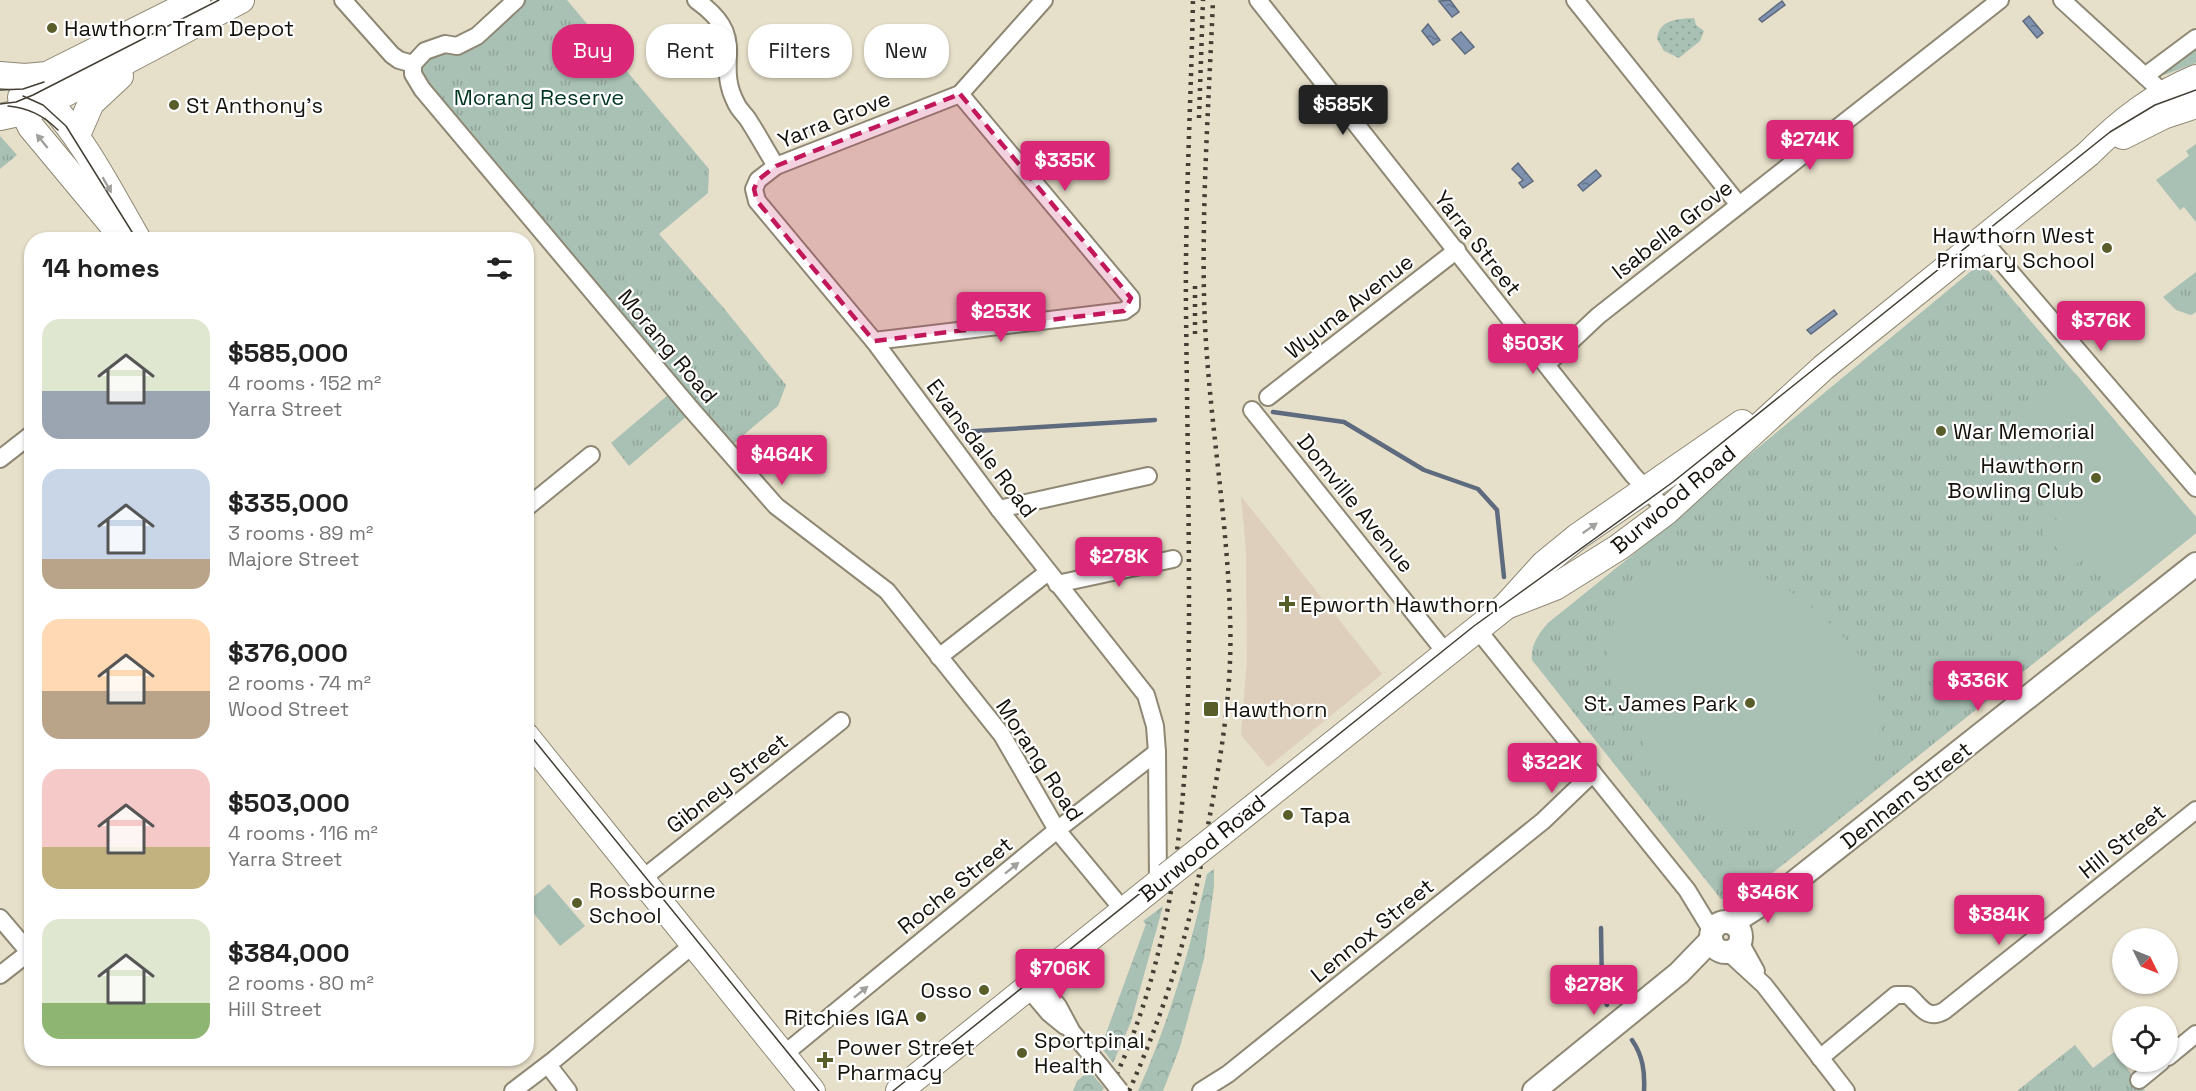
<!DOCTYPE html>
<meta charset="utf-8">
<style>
body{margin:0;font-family:"Space Grotesk",sans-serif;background:#f6f6f6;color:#222;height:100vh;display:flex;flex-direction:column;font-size:22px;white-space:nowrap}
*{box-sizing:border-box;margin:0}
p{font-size:20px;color:#767676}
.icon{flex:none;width:33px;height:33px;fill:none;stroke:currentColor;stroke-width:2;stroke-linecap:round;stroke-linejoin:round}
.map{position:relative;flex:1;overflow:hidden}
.sheet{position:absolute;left:24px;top:232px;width:510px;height:834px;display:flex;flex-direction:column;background:#fff;border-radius:24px;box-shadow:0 2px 4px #0004}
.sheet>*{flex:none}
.guide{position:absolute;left:552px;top:24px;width:570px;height:54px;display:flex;gap:12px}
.needle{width:39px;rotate:133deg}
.controls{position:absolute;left:2112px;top:928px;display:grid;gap:12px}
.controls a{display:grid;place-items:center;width:66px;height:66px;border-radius:50%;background:#fff;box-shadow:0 2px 4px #0004;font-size:30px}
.price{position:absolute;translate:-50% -51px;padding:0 14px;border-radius:6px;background:#db2777;color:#fff;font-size:20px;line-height:39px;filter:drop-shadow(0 2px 3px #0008)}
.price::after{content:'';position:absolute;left:50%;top:36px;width:18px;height:14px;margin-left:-9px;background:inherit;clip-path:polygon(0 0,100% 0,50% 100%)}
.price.on{background:#222;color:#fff}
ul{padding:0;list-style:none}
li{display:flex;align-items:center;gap:18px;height:150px;padding:0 18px}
li span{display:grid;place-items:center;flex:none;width:168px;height:120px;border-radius:18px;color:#555}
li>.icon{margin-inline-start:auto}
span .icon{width:72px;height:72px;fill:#fffc;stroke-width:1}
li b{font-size:26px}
h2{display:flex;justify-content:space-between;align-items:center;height:72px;padding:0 18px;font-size:26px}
.chip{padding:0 21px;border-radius:24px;background:#fff;box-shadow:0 2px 4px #0004;font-size:21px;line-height:54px}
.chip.on{background:#db2777;color:#fff}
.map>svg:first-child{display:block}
</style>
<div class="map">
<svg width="2196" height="1091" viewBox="0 0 2196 1091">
<defs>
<pattern id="grass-dots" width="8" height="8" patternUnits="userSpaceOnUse" patternTransform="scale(1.5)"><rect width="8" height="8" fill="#a9c0b4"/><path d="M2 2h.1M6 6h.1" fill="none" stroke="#91a499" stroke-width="1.8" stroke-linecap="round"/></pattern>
<pattern id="forest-crowns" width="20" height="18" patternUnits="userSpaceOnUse" patternTransform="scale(1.5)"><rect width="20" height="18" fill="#a9c0b4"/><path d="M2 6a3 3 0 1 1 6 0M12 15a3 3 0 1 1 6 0" fill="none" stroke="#91a499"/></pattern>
<pattern id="park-tufts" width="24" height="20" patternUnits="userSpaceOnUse" patternTransform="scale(1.5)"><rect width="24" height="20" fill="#a9c0b4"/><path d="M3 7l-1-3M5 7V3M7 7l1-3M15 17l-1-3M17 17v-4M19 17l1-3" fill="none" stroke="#91a499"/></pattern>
<pattern id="water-ripples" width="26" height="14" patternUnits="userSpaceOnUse" patternTransform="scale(1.5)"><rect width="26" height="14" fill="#7e91af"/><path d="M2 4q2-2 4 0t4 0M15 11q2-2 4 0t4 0" fill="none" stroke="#66758d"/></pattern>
</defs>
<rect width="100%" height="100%" fill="#e6dfc9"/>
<path fill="#ddcfbc" d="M1241,496L1382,674L1268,767L1241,735L1247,659L1246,549Z"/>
<path fill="url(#grass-dots)" d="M1694,18L1696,25L1704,31L1700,41L1679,58L1664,51L1657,39C1659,19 1678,19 1694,18Z"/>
<g fill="url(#forest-crowns)">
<path d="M1214,869V886L1204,959L1180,1047L1163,1091H1138C1170,1019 1190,950 1207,874Z"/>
<path d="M1163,906L1131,1022L1113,1063L1101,1047L1146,924L1143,921Z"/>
<path d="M1089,1071L1104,1088L1102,1091H1073L1077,1081Z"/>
</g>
<g fill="url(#park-tufts)">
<path d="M516,0H567L709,169L708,193L659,234L722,306L786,385L778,406L727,449L422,89L413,64L457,46Z"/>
<path d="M2196,38V63L2164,75L2157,68Z"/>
<path d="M0,136L17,155L0,169Z"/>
<path d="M1976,267L1986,268L2196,517V533L1739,900C1732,903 1727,902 1720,898L1532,660C1530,646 1539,633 1548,623L1677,519L1742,461Z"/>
<path d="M2196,272V312L2191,315L2176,310L2163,297Z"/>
<path d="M668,395L687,416L629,466L611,443Z"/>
<path d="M2075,1045L2093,1068L2114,1052L2145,1091H2017Z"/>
</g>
<g fill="#a9c0b4">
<path d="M2196,144V222L2184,207L2180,210L2156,180L2189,156L2186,151Z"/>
<path d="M2075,373L2196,517V533L2128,588L2111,575L2091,552L2074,566L2042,533L2057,520L2024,482L2033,474L2000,435Z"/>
<path d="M1692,565C1721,568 1754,570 1780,585C1808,601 1860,647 1873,677C1878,689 1880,703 1880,716C1882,776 1846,815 1789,827C1775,830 1757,833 1744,829C1731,826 1719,817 1709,809C1668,779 1644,752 1622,706C1616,694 1610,682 1607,669C1605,655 1608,641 1612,628C1624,584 1646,566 1692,565Z"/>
<path d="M549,884L585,926L560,946L527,905V902Z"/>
</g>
<g fill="url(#water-ripples)" stroke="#5e6b7e" stroke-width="1.5">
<path d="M1450,0L1459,12L1452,17L1439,1Z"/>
<path d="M1782,1L1785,5L1762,22L1759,19Z"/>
<path d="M2029,16L2043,33L2037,38L2023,21Z"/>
<path d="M1428,24L1440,40L1433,45L1422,31Z"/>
<path d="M1461,32L1474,47L1465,54L1452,39Z"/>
<path d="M1518,163L1533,181L1523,188L1519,183L1523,180L1512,169Z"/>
<path d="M1596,170L1601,176L1583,191L1578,185Z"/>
<path d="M1834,310L1837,314L1811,334L1807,330Z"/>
</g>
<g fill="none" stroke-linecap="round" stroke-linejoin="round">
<g stroke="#5e6b7e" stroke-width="4.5">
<path d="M1273,412L1344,422L1424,470L1478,489L1497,510L1504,577"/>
<path d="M959,432L1155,420"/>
<path d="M1601,928L1602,992L1607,1005"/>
<path d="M1632,1040C1643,1056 1645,1072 1644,1091"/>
</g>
<g stroke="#8e8773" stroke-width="20">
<g id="street">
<path d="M343,0L392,55L399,60L413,64"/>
<path d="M696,0C751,39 713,59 736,103C738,108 743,113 747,118C757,133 766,150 776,166"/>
<path d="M1044,0L960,94L776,166L758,180L754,189L757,201L874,341L999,509L1146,695L1155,726L1157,752L1158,884"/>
<path d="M1258,0L1633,475L1667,511"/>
<path d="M1575,0L1739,205"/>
<path d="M2062,0L2170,99"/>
<path d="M413,64V74L422,89L691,409L776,506L887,591L1002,735L1057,830L1124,911"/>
<path d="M413,64L425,51L445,44L457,46L477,36L516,0"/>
<path d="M2145,76L2196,38"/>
<path d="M1981,238L2196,488"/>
<path d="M874,341L1124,311L1131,306V298L960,94"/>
<path d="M1547,364L1598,316L2000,0"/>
<path d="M1268,397L1457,250"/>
<path d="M1252,410L1446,653"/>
<path d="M0,459L32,434"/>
<path d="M526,508L591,455"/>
<path d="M999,509L1148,476"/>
<path d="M1057,584L1173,559"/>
<path d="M1477,629L1687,890L1712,931"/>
<path d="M939,657L1048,572"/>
<path d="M642,879L841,721"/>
<path d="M0,918L29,952"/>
<path d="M1740,942L1756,971"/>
<path d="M1728,952L1764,985L1846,1091"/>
<path d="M0,975L32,950"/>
<path d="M1037,980L1058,1006L1072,1032L1101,1067"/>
<path d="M1028,988L1049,1013L1065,1026"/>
<path d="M783,1055L1057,830L1157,752"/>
<path d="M2168,1057L2196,1034"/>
<path d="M1820,1058L1896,995H1908C1920,1005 1926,1021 1944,1011L2196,810"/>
<path d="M548,1065L568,1091"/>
<path d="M2139,1080L2161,1062"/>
<path d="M513,1091L555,1059L694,944"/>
<path d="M1201,1091L1228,1074L1543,821L1593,773"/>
</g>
</g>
<g stroke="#8e8773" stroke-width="26">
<g id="secondary">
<circle cx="1726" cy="937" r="15"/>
<path d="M1732,923L1783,891L2196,564"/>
<path d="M1534,1091L1679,973L1711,940"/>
</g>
</g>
<g stroke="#8e8773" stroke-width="28">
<g id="primary">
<path d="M0,75L25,77L47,75L197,0"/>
<path d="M39,91C83,137 107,186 138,240"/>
<path d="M21,97L23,111L31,127L125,240"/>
<path d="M0,117L23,112L49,102L241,0"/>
<path d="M77,135L91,103L120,76"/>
<path d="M2123,136L2163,116L2196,105"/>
<path d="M1506,606L1555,587L1619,547L1667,511L1824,367L2088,154C2121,121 2153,96 2196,78"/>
<path d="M526,736L812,1091"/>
<path d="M1220,834L1506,606L1544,564L1577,537L1742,423"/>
<path d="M899,1091L1167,876"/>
</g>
</g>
<use href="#street" stroke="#fff" stroke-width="16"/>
<use href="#secondary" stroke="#fff" stroke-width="22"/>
<use href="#primary" stroke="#fff" stroke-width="26"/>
<g stroke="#433f35" stroke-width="1.5">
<path d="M0,90L23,89L44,82"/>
<path d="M23,96L43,105L66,126L137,240"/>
<path d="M0,104L16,102L33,95L219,0"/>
<path d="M8,106C28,108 43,115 58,130"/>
<path d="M526,730L819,1091"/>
<path d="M893,1091L1474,626L1673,482L2110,132L2155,105L2196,90"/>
</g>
<g stroke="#433f35" stroke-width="4.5" stroke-dasharray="3 6" stroke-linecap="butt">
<path d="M1199,118L1203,0"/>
<path d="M1195,334V280"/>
<path d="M1109,1091C1183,938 1189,770 1189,604C1189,506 1187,408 1186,310C1185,207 1191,103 1193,0"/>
<path d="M1129,1091C1159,1024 1183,952 1198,880C1201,866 1203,851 1206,836C1220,763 1233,691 1230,616C1227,508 1206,402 1204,295C1202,197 1209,98 1213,0"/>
</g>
<g stroke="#8e8773" stroke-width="20" stroke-linecap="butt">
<path id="street-bridge" d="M1101,1067L1120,1091"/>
</g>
<g stroke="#8e8773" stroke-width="28" stroke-linecap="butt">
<path id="primary-bridge" d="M1167,876L1220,834"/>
</g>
<use href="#street-bridge" stroke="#fff" stroke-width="16"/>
<use href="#primary-bridge" stroke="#fff" stroke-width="26"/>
</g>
<defs><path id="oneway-solid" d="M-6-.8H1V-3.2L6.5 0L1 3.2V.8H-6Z" transform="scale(1.5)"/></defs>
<g fill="#a1a09d">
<use href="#oneway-solid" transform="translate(42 141) rotate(-129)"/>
<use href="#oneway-solid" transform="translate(107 185) rotate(60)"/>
<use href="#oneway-solid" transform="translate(1590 528) rotate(-35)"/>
<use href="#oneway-solid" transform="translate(1012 868) rotate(-39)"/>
<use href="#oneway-solid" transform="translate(861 992) rotate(-39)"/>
</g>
<path fill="#c2185b" fill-opacity="0.2" stroke="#c2185b" stroke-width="4.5" stroke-dasharray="12 8" stroke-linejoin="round" d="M960,94L1131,298L1124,311L874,341L757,201L754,189L758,180L776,166Z"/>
<g fill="#585d2a" stroke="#fff" stroke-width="2">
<circle cx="52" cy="28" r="6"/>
<circle cx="174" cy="105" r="6"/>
<circle cx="2107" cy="248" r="6"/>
<circle cx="1941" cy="431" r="6"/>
<circle cx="2096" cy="478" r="6"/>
<path d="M1284 595h6v6h6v6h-6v6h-6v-6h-6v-6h6z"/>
<circle cx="1750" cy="703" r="6"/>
<rect x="1203" y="701" width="16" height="16" rx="3"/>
<circle cx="1288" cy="815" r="6"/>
<circle cx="577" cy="903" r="6"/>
<circle cx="984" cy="990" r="6"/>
<circle cx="921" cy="1017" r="6"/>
<circle cx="1022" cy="1053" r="6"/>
<path d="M822 1051h6v6h6v6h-6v6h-6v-6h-6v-6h6z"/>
</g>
<g text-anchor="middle" stroke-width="4.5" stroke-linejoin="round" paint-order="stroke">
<g font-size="22" fill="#15120b" stroke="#fff" text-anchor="start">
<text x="64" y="36">Hawthorn Tram Depot</text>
<text x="186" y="113">St Anthony's</text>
<text x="2095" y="243" text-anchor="end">Hawthorn West<tspan x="2095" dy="25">Primary School</tspan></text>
<text x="1953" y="439">War Memorial</text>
<text x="2084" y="473" text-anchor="end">Hawthorn<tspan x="2084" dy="25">Bowling Club</tspan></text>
<text x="1300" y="612">Epworth Hawthorn</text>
<text x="1738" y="711" text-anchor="end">St. James Park</text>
<text x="1224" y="717">Hawthorn</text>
<text x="1300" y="823">Tapa</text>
<text x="589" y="898">Rossbourne<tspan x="589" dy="25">School</tspan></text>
<text x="972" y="998" text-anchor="end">Osso</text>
<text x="909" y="1025" text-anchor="end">Ritchies IGA</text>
<text x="1034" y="1048">Sportpinal<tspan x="1034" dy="25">Health</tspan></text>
<text x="837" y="1055">Power Street<tspan x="837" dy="25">Pharmacy</tspan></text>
</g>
<g font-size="22" fill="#003622" stroke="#fff">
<text x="539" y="105">Morang Reserve</text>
</g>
<g font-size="22" fill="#15120b" stroke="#fff">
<text transform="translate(834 119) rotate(-22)" y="8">Yarra Grove</text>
<text transform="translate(1672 229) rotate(-38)" y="8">Isabella Grove</text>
<text transform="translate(1478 243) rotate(52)" y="8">Yarra Street</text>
<text transform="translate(1349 306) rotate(-38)" y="8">Wyuna Avenue</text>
<text transform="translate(668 346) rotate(50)" y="8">Morang Road</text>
<text transform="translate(982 448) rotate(53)" y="8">Evansdale Road</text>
<text transform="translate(1673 499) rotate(-40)" y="8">Burwood Road</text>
<text transform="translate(1356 503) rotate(51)" y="8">Domville Avenue</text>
<text transform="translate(1040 760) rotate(57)" y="8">Morang Road</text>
<text transform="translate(727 783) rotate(-38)" y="8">Gibney Street</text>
<text transform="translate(1906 795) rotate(-38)" y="8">Denham Street</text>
<text transform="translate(2122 841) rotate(-39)" y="8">Hill Street</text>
<text transform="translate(1202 848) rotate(-39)" y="8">Burwood Road</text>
<text transform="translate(955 885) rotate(-39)" y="8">Roche Street</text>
<text transform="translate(1372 930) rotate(-39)" y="8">Lennox Street</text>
</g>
</g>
</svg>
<div class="controls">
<a><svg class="needle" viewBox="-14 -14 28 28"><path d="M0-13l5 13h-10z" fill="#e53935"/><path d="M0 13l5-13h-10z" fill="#767676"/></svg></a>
<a><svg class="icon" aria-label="locate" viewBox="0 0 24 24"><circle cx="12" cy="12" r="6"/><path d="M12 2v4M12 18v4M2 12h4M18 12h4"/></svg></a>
</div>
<b class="price on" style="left:1343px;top:136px">$585K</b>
<b class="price" style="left:1810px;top:171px">$274K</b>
<b class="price" style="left:1065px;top:192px">$335K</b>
<b class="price" style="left:1001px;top:343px">$253K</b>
<b class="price" style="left:2101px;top:352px">$376K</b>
<b class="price" style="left:1533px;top:375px">$503K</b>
<b class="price" style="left:782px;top:486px">$464K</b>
<b class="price" style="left:1119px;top:588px">$278K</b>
<b class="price" style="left:1978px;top:712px">$336K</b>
<b class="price" style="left:1552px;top:794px">$322K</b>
<b class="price" style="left:1768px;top:924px">$346K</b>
<b class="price" style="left:1999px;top:946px">$384K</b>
<b class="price" style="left:1060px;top:1000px">$706K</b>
<b class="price" style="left:1594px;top:1016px">$278K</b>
<div class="guide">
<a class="chip on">Buy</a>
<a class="chip">Rent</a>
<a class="chip">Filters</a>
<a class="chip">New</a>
</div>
<section class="sheet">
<h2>14 homes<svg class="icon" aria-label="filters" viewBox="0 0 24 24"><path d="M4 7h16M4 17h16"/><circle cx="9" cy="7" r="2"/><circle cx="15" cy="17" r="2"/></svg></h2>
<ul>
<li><span style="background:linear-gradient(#dfe7d0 60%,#9aa5b1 0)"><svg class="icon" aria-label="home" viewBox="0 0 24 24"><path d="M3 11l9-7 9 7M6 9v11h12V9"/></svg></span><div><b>$585,000</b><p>4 rooms · 152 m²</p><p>Yarra Street</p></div></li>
<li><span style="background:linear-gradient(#c9d6e8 75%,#b9a48a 0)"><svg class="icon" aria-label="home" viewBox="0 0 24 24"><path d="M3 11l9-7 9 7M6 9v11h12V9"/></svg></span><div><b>$335,000</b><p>3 rooms · 89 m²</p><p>Majore Street</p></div></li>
<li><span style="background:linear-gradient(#ffd9b3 60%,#b9a48a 0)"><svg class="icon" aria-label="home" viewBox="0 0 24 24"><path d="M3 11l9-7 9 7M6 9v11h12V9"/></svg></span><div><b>$376,000</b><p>2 rooms · 74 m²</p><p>Wood Street</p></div></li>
<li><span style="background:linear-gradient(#f6c9c9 65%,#c2b280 0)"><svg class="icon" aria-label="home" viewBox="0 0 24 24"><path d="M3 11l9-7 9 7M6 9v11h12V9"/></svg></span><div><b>$503,000</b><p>4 rooms · 116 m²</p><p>Yarra Street</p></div></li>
<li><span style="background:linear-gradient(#dfe7d0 70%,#8fb573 0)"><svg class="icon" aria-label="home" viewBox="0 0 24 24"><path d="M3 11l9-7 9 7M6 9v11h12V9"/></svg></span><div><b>$384,000</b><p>2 rooms · 80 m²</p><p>Hill Street</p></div></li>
</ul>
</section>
</div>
